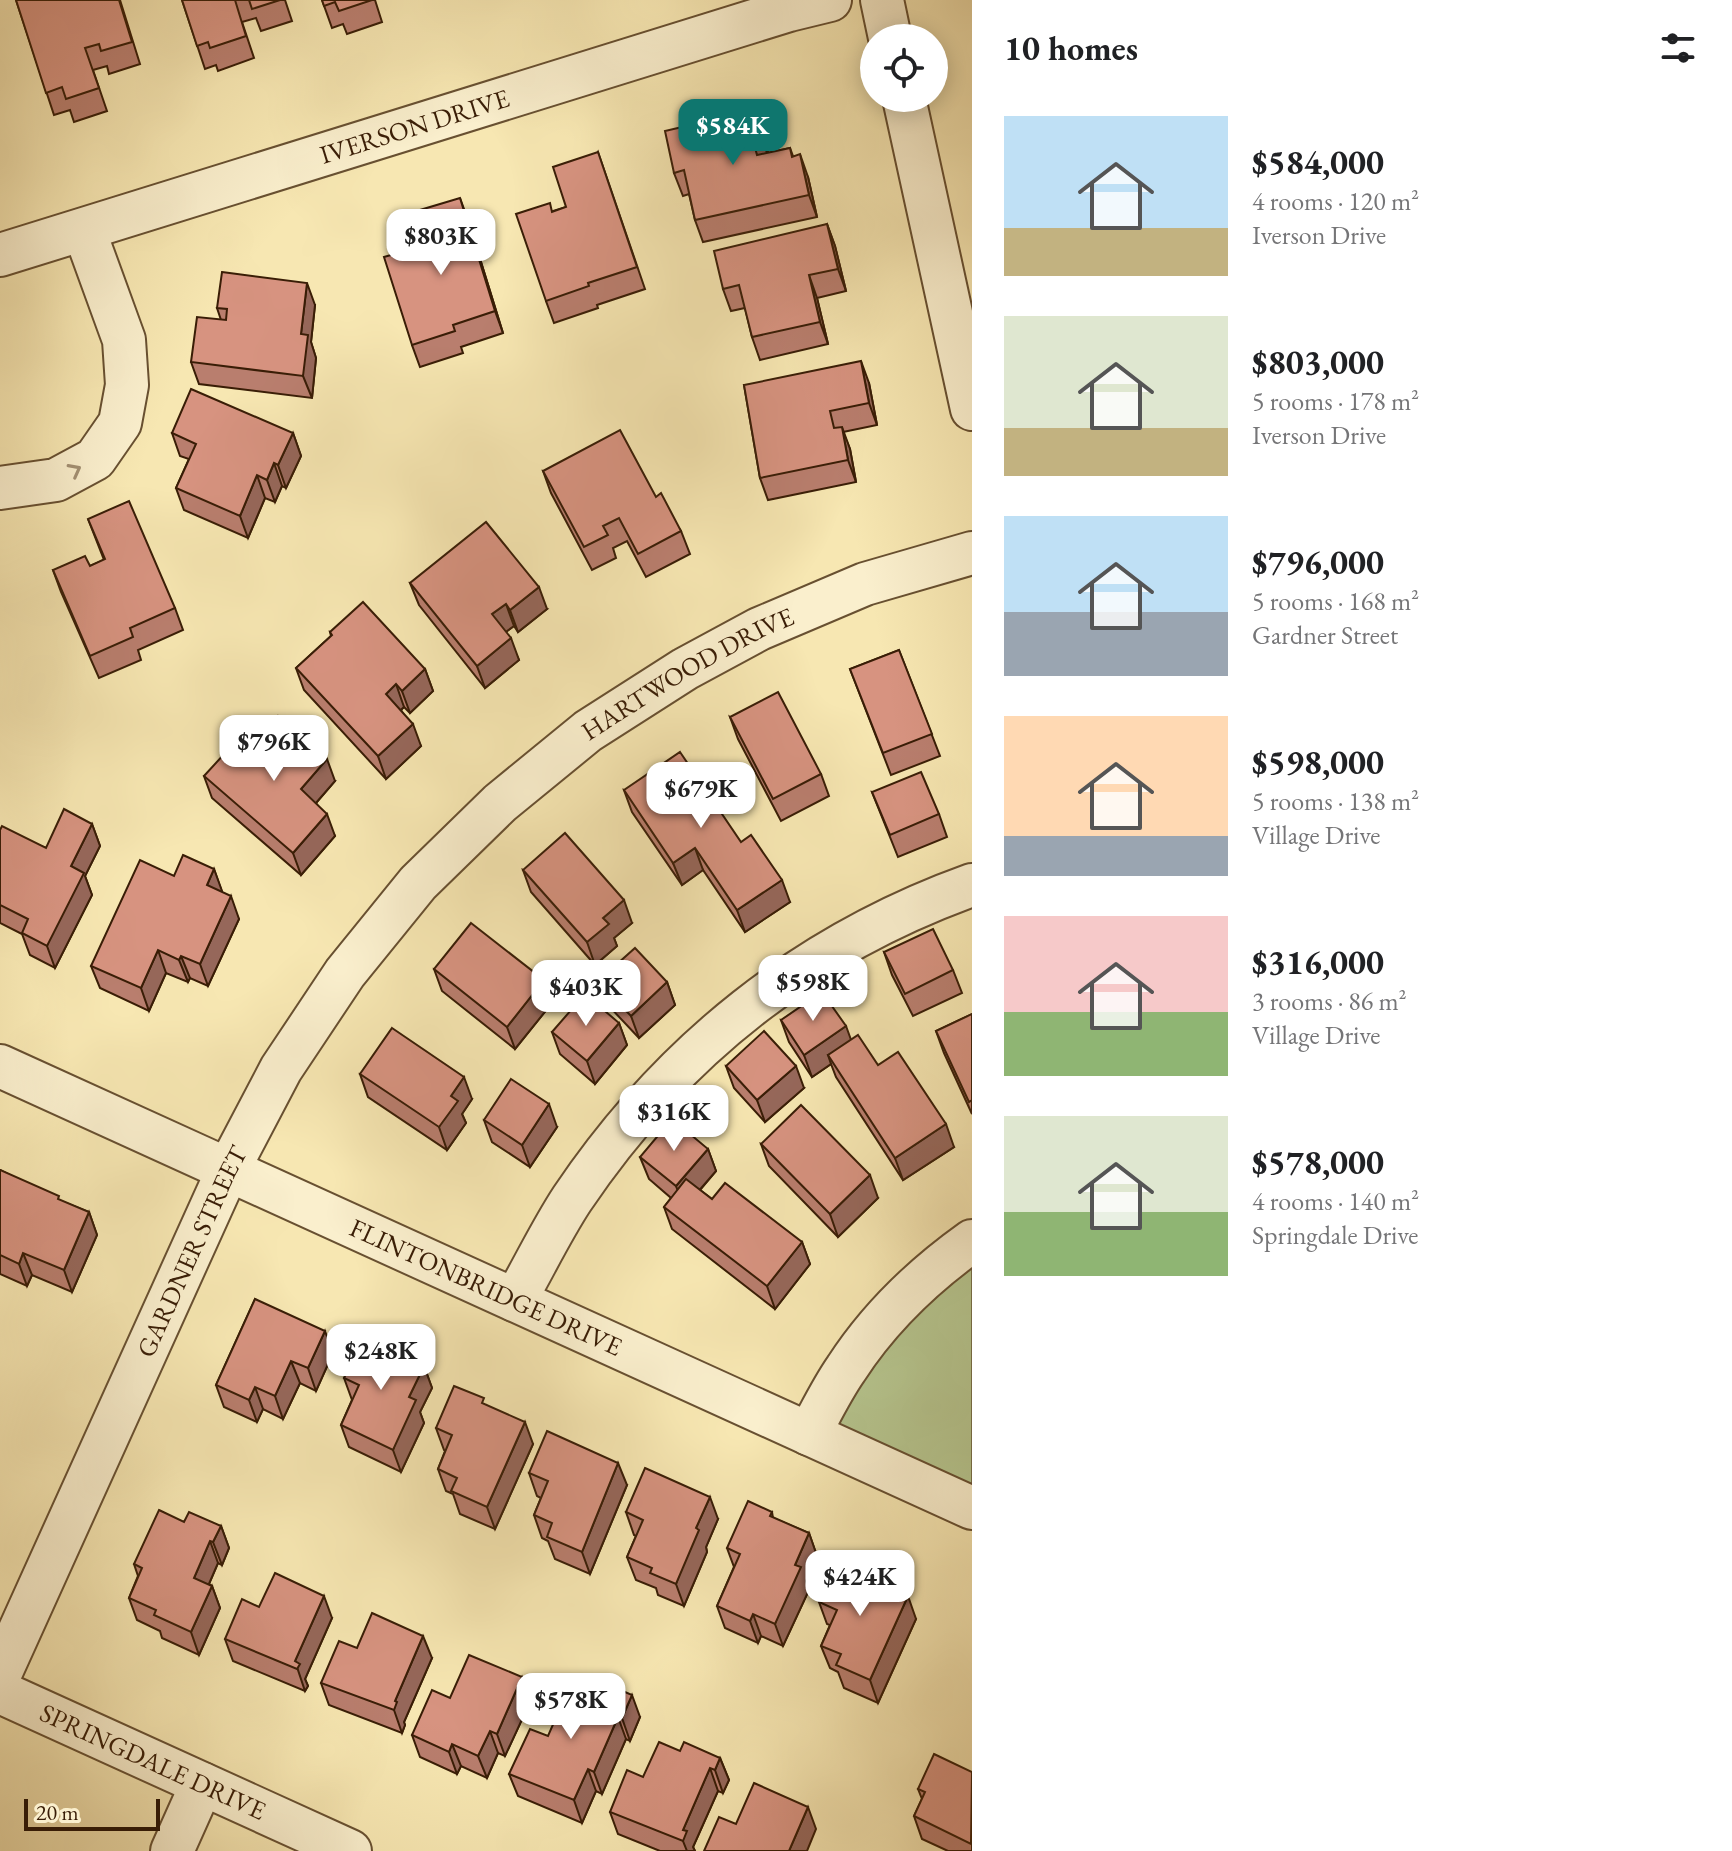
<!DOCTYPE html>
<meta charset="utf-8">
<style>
body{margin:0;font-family:"EB Garamond",serif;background:#f2f2f2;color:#202124;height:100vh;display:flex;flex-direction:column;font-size:30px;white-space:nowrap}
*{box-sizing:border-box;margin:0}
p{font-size:26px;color:#757577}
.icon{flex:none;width:44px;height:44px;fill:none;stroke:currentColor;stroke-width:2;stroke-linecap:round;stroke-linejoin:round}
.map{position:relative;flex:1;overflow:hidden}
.drawer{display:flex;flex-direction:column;background:#fff;width:760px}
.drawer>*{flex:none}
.fabs{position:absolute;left:860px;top:24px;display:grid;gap:16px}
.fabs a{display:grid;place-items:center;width:88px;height:88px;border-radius:50%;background:#fff;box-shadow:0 4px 20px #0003;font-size:40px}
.scale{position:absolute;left:24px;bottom:20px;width:136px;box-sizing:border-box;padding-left:8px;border:4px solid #391d06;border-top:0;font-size:22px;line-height:28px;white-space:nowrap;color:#391d06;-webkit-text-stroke:6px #faefcd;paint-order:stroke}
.price{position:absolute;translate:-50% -68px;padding:0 18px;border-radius:16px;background:#fff;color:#222;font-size:26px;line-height:52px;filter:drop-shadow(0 2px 4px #0008)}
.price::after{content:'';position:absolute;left:50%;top:48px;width:24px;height:18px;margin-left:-12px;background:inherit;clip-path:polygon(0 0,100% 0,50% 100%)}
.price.selected{background:#0f766e;color:#fff}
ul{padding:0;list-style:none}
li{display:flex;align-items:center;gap:24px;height:200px;padding:0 32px}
li span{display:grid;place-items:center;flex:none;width:224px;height:160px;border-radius:0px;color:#555}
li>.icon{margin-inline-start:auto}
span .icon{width:96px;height:96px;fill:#fffc;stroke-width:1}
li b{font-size:34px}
h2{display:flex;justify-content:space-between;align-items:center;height:96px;padding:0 32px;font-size:34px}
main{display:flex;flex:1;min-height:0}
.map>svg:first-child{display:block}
</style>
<main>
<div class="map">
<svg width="972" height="1851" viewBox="0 0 972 1851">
<rect width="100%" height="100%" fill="#f7e7b2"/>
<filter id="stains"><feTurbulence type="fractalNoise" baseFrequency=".0025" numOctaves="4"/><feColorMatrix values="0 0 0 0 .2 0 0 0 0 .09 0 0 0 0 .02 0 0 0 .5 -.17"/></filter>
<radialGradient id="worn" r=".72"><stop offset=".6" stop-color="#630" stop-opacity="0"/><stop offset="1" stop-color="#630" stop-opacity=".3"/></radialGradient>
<path fill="#b7c790" stroke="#78724b" stroke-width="2" d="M972,1242V1506L811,1433Z"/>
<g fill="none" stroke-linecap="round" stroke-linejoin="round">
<g stroke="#685031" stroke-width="46">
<g id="street">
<path d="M882,0L890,38"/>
<path d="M904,98L972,409"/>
<path id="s1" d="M0,255L789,10L830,0"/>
<path d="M0,488L56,480L95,459L120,423L127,385L124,340L84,230"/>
<path id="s2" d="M0,1066L972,1508"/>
<path d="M515,1300C534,1267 551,1231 572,1199C671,1052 805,945 972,885"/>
<path d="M809,1434C821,1412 832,1389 846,1369C879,1318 923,1276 972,1241"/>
<path id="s3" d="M0,1674L228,1170L281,1069L345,973L418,883L500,803L588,731L685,669L759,629L865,584L972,553"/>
<path id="s4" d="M0,1692L350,1851"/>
<path d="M172,1851L202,1784"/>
</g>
</g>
<use href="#street" stroke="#faefcd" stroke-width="42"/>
</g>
<g fill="#b97e6e" stroke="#391d06" stroke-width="2">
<path d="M16,0H120L140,64L109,74L107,66L93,70L107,111L74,122L70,110L54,115Z"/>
<path d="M182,0H285L292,21L261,31L256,18L242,22L254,58L218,71L216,65L205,69Z"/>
<path d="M322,0H375L382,22L347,34L343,24L332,28Z"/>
<path d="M763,133L768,153L790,148L793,156L808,177L817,217L703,242L695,220L689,194L683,196L674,173Z"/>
<path d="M598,152L645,289L597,305L598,308L554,323L546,301L553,211L566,207Z"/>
<path d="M468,220L503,333L461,347L463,353L420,367L412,345L419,258L433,253Z"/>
<path d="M827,224L835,246L846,291L817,298L828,344L760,360L752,337L745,308L731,311L723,289Z"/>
<path d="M315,305L311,342L316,358L312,398L199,384L191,362L221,320L217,308Z"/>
<path d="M869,383L877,425L843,432L850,449L856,482L768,500L760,478L744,385Z"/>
<path d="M172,433H293L301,456L286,488L282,486L275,502L265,498L248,538L184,510L176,488L189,459L180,456Z"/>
<path d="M543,471L656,497L681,531L690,554L646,577L627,541L613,548L616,558L592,570L551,493Z"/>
<path d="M88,519L175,608L183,630L138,650L141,660L99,678L61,592L53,570L90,566L104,560Z"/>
<path d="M410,583L547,609L518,632L514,626L506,632L519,660L485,688L419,605Z"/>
<path d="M330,632L425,669L433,691L410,713L404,707L401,710L421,746L386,779L304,690L296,668L331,636Z"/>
<path d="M899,650L940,756L891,775L850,669Z"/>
<path d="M730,717L821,774L829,796L781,821L738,739Z"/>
<path d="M237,763L335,781L316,803L335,836L301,875L212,798L204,776Z"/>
<path d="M624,790L741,842L790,902L745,932L703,870L682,885L632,812Z"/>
<path d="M872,792L939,814L947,837L898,857Z"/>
<path d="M92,824L100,846L85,876L92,895L55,968L30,955L22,934L0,923V830L46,848Z"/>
<path d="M214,869L222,892L239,919L208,986L190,978L188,982L166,973L149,1011L100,988L91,966L174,876Z"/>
<path d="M523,870L632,923L614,938L617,946L595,965L531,892Z"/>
<path d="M884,952L953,970L962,993L913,1016L892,975Z"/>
<path d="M434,969L544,980L552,1003L515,1049L442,991Z"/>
<path d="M598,981L667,982L675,1005L639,1038L606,1003Z"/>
<path d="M972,1014V1114L944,1053L936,1031Z"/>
<path d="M781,1020L851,1040L878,1065L954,1147L903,1180L836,1077L831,1064L812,1077L789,1042Z"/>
<path d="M619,1023L627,1045L595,1084L560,1054L552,1032Z"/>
<path d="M726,1066L804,1088L765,1122L734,1088Z"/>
<path d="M360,1074L472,1099L462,1114L466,1123L447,1150L368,1097Z"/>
<path d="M484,1120L557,1127L530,1167L492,1142Z"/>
<path d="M761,1144L878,1198L838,1237L769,1166Z"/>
<path d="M708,1149L716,1171L700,1190L712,1199L802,1242L810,1264L775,1309L672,1229L664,1207L671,1198L649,1179L640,1157Z"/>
<path d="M0,1170L61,1201L89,1212L97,1235L72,1292L32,1275L27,1286L0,1274Z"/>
<path d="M255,1299L333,1353L316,1391L300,1383L283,1419L263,1409L257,1422L224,1407L216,1385Z"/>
<path d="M389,1349L424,1366L432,1388L420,1412L424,1423L401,1472L349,1447L341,1425L352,1400L344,1378Z"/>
<path d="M486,1405L533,1444L495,1529L460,1514L453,1494L446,1491L438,1469L445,1451L444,1450L436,1428Z"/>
<path d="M529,1473L627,1485L590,1574L555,1559L548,1541L542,1538L534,1515L541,1498L537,1496Z"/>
<path d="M626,1512L718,1519L706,1547L707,1552L684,1606L658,1595L656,1588L636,1580L627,1557L636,1536L634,1535Z"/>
<path d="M772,1512L773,1518L809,1533L817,1556L806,1581L809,1590L783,1646L761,1636L758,1643L725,1628L717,1606L734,1567L727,1548Z"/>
<path d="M184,1522L221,1526L229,1548L222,1565L218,1563L209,1584L212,1586L220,1608L199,1655L162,1638L160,1631L137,1620L129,1598L138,1576L134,1564Z"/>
<path d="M871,1580L916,1619L878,1703L844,1688L838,1672L830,1668L821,1646L830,1625L827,1624L819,1602Z"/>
<path d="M259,1607L332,1618L305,1679L308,1686L305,1691L233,1661L225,1639Z"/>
<path d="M357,1648L432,1658L404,1722L405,1725L402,1733L329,1705L321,1683Z"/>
<path d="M522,1677L531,1700L505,1756L498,1753L487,1778L461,1766L457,1774L420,1757L412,1735L450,1698Z"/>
<path d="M594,1699L640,1717L630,1741L626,1739L602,1794L596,1791L582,1823L518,1796L509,1774L548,1736Z"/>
<path d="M680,1751L720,1758L729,1780L723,1793L718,1791L693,1847L695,1851H660L618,1834L610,1812Z"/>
<path d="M972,1772V1851H948L922,1839L914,1816L922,1799L918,1789Z"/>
</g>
<g fill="#96675a" stroke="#391d06" stroke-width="2">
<path d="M755,110L763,133L770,160L761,138Z"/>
<path d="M800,154L808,177L817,217L809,195Z"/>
<path d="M460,198L468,220L503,333L495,311Z"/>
<path d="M827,224L835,246L846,291L838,269Z"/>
<path d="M809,275L817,298L828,344L820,322Z"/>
<path d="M307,283L315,305L311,342L316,358L312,398L303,376L301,334Z"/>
<path d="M861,361L869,383L877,425L869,403Z"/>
<path d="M842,427L850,449L856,482L848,460Z"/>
<path d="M293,433L301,456L286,488L278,465Z"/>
<path d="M274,463L282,486L275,502L267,480Z"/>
<path d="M257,475L265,498L248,538L240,516Z"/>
<path d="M539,587L547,609L518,632L510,610Z"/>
<path d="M506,604L514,626L500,636L492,614Z"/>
<path d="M511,638L519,660L485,688L477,666Z"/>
<path d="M425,669L433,691L410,713L402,691Z"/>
<path d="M396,684L404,707L394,716L386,694Z"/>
<path d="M413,724L421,746L386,779L378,756Z"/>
<path d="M327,759L335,781L309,811L301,789Z"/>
<path d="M327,814L335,836L301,875L293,853Z"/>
<path d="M92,824L100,846L85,876L92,895L55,968L47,946L71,866Z"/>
<path d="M695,848L703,870L682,885L673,863Z"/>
<path d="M214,869L222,891L215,908L207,885Z"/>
<path d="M782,880L790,902L745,932L737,910Z"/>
<path d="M231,896L239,919L208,986L200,964Z"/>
<path d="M624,900L632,923L614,938L617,946L595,965L587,942L603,918Z"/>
<path d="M158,950L166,973L149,1011L141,988Z"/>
<path d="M181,956L190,978L188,982L179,960Z"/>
<path d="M544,980L552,1003L515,1049L507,1027Z"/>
<path d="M667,982L675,1005L639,1038L631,1016Z"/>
<path d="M619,1023L627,1045L595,1084L587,1061Z"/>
<path d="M846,1026L854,1048L828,1055L831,1064L812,1077L804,1055Z"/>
<path d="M796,1066L804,1088L765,1122L757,1100Z"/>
<path d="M464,1077L472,1099L462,1114L466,1123L447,1150L439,1127L451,1096Z"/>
<path d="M549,1104L557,1127L530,1167L522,1145Z"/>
<path d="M946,1124L954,1147L903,1180L895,1158Z"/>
<path d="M708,1149L716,1171L684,1208L676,1186Z"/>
<path d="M870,1175L878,1198L838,1237L830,1214Z"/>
<path d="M89,1212L97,1235L72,1292L64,1270Z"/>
<path d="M802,1242L810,1264L775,1309L767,1286Z"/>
<path d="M23,1253L32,1275L27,1286L19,1264Z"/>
<path d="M325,1331L333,1353L316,1391L308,1368Z"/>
<path d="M291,1361L300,1383L283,1419L275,1396Z"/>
<path d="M424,1366L432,1388L420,1412L424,1423L401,1472L393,1450L409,1397Z"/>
<path d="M255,1387L263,1409L257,1422L249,1400Z"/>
<path d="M525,1422L533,1444L495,1529L487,1507Z"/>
<path d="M618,1463L627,1485L590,1574L582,1552Z"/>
<path d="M710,1497L718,1519L706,1547L707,1552L684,1606L676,1584L696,1528Z"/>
<path d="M221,1526L229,1548L222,1565L213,1542Z"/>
<path d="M809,1533L817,1556L806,1581L809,1590L783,1646L775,1624L795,1565Z"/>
<path d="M210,1541L218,1563L202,1600L194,1578Z"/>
<path d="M212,1586L220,1608L199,1655L191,1632Z"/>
<path d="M324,1596L332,1618L305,1679L308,1686L305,1691L295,1661Z"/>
<path d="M908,1596L916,1619L878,1703L870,1680Z"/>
<path d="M753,1614L761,1636L758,1643L750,1621Z"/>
<path d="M423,1636L432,1658L404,1722L405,1725L402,1733L394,1710L395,1701Z"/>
<path d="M522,1677L531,1700L505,1756L497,1734Z"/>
<path d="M632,1695L640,1717L630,1741L622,1718Z"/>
<path d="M618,1717L626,1739L602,1794L594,1772Z"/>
<path d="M490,1731L498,1753L487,1778L478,1756Z"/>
<path d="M452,1744L461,1766L457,1774L449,1752Z"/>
<path d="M720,1758L729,1780L723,1793L715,1770Z"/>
<path d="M710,1768L718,1791L693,1847L695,1851H687L683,1841V1830Z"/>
<path d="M588,1769L596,1791L582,1823L574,1800Z"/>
<path d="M808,1807L816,1829L807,1851H789Z"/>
</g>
<g fill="#d79380" stroke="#391d06" stroke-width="2">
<path d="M16,0H119L132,42L101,51L99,44L85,48L99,88L66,99L62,87L46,93Z"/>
<path d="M182,0H235L246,36L210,48L208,42L197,46Z"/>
<path d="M249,0H280L252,9Z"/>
<path d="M322,0H372L339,11L335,2L324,6Z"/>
<path d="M755,110L761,138L753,140L757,155L790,148L792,157L800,154L809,195L695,220L684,170L674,173L665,131Z"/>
<path d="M598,152L637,267L588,283L589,286L546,301L516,214L550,203L552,212L566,207L553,167Z"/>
<path d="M460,198L495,311L453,325L455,331L412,345L384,257L415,248L418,258L433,253L420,210Z"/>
<path d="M827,224L838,269L809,275L820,322L752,337L739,285L723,289L714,251Z"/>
<path d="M222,272L307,283L301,334L308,335L303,376L191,362L197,317L226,320L227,309L217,308Z"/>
<path d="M861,361L869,403L830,411L834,428L842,427L848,460L760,478L744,385Z"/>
<path d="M191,389L293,433L278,465L274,463L267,480L257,475L240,516L176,488L196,444L172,433Z"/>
<path d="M620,430L656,497L661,493L681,531L638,554L619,518L603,526L608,535L584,547L543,471Z"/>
<path d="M129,501L175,608L130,628L133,637L90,656L53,570L85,556L90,566L105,559L88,519Z"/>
<path d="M486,522L539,587L510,610L506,604L492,614L511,638L477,666L410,583Z"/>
<path d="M363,602L425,669L402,691L396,684L386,694L413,724L378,756L296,668L332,635L330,632Z"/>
<path d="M899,650L932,734L883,753L850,669Z"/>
<path d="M778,692L821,774L773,799L730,717Z"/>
<path d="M278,716L327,759L301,789L327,814L293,853L204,776L226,752L237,763Z"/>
<path d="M680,752L741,842L751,835L782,880L737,910L695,848L673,863L624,790Z"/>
<path d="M921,772L939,814L890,835L872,792Z"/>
<path d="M64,809L92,824L71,866L84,873L47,946L22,933L28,919L0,905V830L2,826L46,848Z"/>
<path d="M565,833L624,900L603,918L609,924L587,942L523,870Z"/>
<path d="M183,855L214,869L207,885L231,896L200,964L181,956L179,960L158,950L141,988L91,966L140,860L174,876Z"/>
<path d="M471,923L544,980L507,1027L434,969Z"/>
<path d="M933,929L953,970L905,994L884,952Z"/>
<path d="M635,948L667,982L631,1016L598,981Z"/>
<path d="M822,992L846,1026L804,1055L781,1020Z"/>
<path d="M585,994L619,1023L587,1061L552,1032Z"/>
<path d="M972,1014V1100L969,1102L936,1031Z"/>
<path d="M392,1028L464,1077L451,1096L458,1101L439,1127L360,1074Z"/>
<path d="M764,1031L796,1066L757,1100L726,1066Z"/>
<path d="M858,1035L878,1065L898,1052L946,1124L895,1158L828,1055Z"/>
<path d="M511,1079L549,1104L522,1145L484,1120Z"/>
<path d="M801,1105L870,1175L830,1214L761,1144Z"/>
<path d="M672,1119L708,1149L676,1186L640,1157Z"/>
<path d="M0,1170L59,1196L58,1199L89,1212L64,1270L23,1253L19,1264L0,1255Z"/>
<path d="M686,1179L712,1199L725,1183L802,1242L767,1286L664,1207Z"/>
<path d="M255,1299L325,1331L308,1368L291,1361L275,1396L255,1387L249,1400L216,1385Z"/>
<path d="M365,1333L386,1343L384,1347L424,1366L409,1397L416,1400L393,1450L341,1425L359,1385L344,1378Z"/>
<path d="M454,1386L484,1398L482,1403L525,1422L487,1507L451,1491L457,1478L438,1469L452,1435L436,1428Z"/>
<path d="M547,1431L618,1463L582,1552L547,1537L552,1523L534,1515L548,1481L529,1473Z"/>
<path d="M645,1468L710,1497L696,1528L699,1530L676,1584L650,1573L652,1568L627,1557L643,1520L626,1512Z"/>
<path d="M748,1501L772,1512L770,1516L809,1533L795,1565L801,1567L775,1624L753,1614L750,1621L717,1606L740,1554L727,1548Z"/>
<path d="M159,1510L184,1522L189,1512L221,1526L213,1542L210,1541L194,1578L212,1586L191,1632L154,1615L156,1610L129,1598L142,1568L134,1564Z"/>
<path d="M838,1558L868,1571L865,1577L908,1596L870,1680L836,1665L841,1654L821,1646L837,1610L819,1602Z"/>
<path d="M275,1573L324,1596L295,1661L300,1664L297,1669L225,1639L242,1599L259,1607Z"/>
<path d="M372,1613L423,1636L395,1701L397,1702L394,1710L321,1683L339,1641L357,1648Z"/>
<path d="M469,1655L522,1677L497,1734L490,1731L478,1756L452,1744L449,1752L412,1735L432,1690L450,1698Z"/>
<path d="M602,1682L632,1695L622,1718L618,1717L594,1772L588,1769L574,1800L509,1774L530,1729L548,1736L569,1688L594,1699Z"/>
<path d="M659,1742L680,1751L684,1742L720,1758L715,1770L710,1768L683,1830L687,1831L683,1841L610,1812L627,1770L643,1777Z"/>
<path d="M934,1754L972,1772L971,1844L914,1816L925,1792L918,1789Z"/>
<path d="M754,1783L808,1807L789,1851H704L719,1817L736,1824Z"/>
</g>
<defs><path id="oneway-chevron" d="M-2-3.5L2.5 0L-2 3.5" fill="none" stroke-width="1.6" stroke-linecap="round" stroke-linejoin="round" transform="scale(2)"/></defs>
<use stroke="#a39073" href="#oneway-chevron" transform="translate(75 470) rotate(-28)"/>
<g text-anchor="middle" stroke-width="8" stroke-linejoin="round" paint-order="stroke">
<g font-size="26" fill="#391d06" stroke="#faefcd">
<text dy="9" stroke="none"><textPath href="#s1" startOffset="434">IVERSON DRIVE</textPath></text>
<text dy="9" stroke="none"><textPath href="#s3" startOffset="1242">HARTWOOD DRIVE</textPath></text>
<text dy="9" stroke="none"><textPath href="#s3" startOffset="464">GARDNER STREET</textPath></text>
<text dy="9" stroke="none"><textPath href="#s2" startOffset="534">FLINTONBRIDGE DRIVE</textPath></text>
<text dy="9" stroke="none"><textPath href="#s4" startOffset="168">SPRINGDALE DRIVE</textPath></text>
</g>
</g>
<rect width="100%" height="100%" filter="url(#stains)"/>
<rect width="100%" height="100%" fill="url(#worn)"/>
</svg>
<div class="fabs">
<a><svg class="icon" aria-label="locate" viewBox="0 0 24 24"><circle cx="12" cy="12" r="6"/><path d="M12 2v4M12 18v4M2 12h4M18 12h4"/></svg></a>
</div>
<div class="scale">20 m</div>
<b class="price selected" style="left:733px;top:167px">$584K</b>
<b class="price" style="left:441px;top:277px">$803K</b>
<b class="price" style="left:274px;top:783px">$796K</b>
<b class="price" style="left:701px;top:830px">$679K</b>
<b class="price" style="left:813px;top:1023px">$598K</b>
<b class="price" style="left:586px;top:1028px">$403K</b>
<b class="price" style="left:674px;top:1153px">$316K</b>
<b class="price" style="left:381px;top:1392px">$248K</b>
<b class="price" style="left:860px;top:1618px">$424K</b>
<b class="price" style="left:571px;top:1741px">$578K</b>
</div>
<section class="drawer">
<h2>10 homes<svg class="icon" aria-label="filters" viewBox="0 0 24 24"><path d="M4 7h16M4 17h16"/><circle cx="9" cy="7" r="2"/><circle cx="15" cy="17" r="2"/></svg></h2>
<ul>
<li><span style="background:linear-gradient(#bfe0f5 70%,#c2b280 0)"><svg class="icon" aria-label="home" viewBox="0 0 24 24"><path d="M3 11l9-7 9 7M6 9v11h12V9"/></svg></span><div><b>$584,000</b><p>4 rooms · 120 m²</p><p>Iverson Drive</p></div></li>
<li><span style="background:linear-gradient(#dfe7d0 70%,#c2b280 0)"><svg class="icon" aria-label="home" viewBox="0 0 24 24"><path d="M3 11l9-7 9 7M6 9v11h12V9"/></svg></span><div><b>$803,000</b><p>5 rooms · 178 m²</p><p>Iverson Drive</p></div></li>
<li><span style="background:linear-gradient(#bfe0f5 60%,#9aa5b1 0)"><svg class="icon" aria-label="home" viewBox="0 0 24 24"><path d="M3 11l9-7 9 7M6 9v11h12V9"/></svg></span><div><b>$796,000</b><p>5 rooms · 168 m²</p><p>Gardner Street</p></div></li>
<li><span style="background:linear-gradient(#ffd9b3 75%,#9aa5b1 0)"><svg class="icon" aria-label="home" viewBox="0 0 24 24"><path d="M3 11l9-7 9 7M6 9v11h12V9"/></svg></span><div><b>$598,000</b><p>5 rooms · 138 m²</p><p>Village Drive</p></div></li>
<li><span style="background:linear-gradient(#f6c9c9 60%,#8fb573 0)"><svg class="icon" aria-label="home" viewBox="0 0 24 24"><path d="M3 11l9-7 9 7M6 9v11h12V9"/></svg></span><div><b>$316,000</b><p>3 rooms · 86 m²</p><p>Village Drive</p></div></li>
<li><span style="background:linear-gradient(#dfe7d0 60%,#8fb573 0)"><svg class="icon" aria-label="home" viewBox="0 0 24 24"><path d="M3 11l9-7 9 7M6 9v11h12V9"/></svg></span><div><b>$578,000</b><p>4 rooms · 140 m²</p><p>Springdale Drive</p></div></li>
</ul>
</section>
</main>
